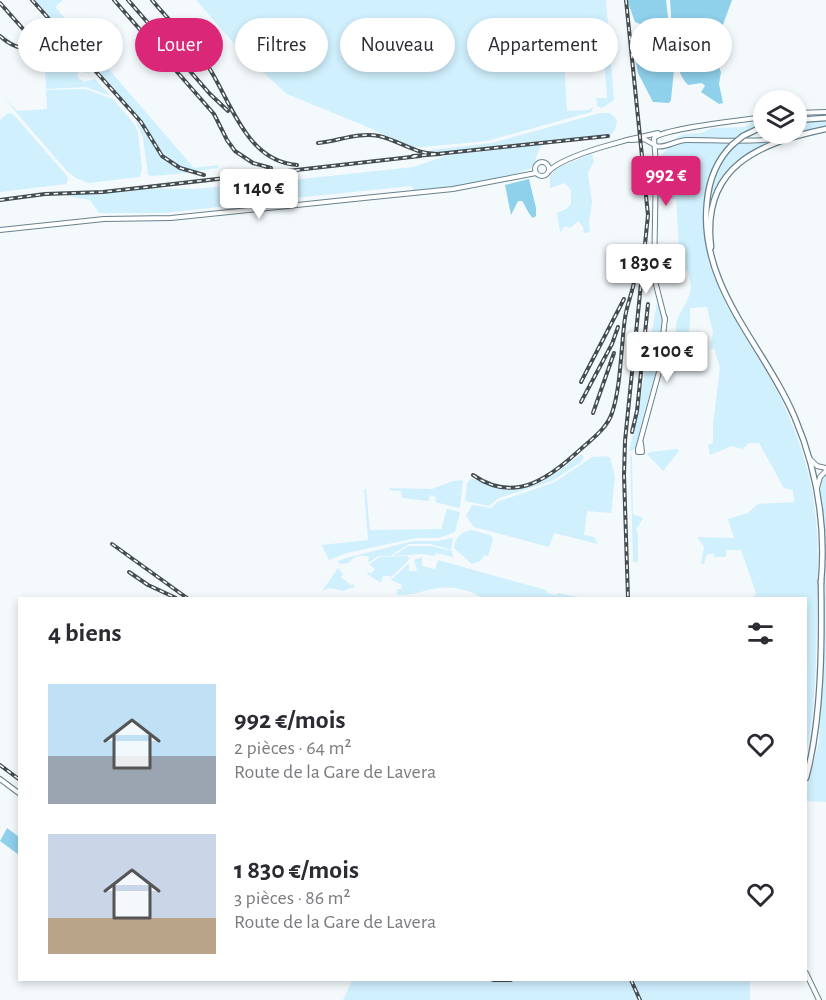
<!DOCTYPE html>
<html lang="fr">
<meta charset="utf-8">
<style>
body{margin:0;font-family:"Alegreya Sans",sans-serif;background:#f7f7f7;color:#2b2b33;height:100vh;display:flex;flex-direction:column;font-size:22px;white-space:nowrap}
*{box-sizing:border-box;margin:0}
p{font-size:20px;color:#7c7c81}
.icon{flex:none;width:33px;height:33px;fill:none;stroke:currentColor;stroke-width:2;stroke-linecap:round;stroke-linejoin:round}
.map{position:relative;flex:1;overflow:hidden}
.sheet{position:absolute;left:18px;top:597px;width:789px;height:384px;display:flex;flex-direction:column;background:#fff;border-radius:0px;box-shadow:0 3px 9px #0003}
.sheet>*{flex:none}
.guide{position:absolute;left:18px;top:18px;width:790px;height:54px;display:flex;gap:12px}
.buttons{position:absolute;left:753px;top:90px;display:grid;gap:12px}
.buttons a{display:grid;place-items:center;width:54px;height:54px;border-radius:50%;background:#fff;box-shadow:0 3px 9px #0003;font-size:30px}
.price{position:absolute;translate:-50% -51px;padding:0 14px;border-radius:6px;background:#fff;color:#222;font-size:20px;line-height:39px;filter:drop-shadow(0 2px 3px #0008)}
.price::after{content:'';position:absolute;left:50%;top:36px;width:18px;height:14px;margin-left:-9px;background:inherit;clip-path:polygon(0 0,100% 0,50% 100%)}
.price.on{background:#db2777;color:#fff}
ul{padding:0;list-style:none}
li{display:flex;align-items:center;gap:18px;height:150px;padding:0 30px}
li span{display:grid;place-items:center;flex:none;width:168px;height:120px;border-radius:0px;color:#555}
li>.icon{margin-inline-start:auto}
span .icon{width:72px;height:72px;fill:#fffc;stroke-width:1}
li b{font-size:26px}
h2{display:flex;justify-content:space-between;align-items:center;height:72px;padding:0 30px;font-size:26px}
.pill{padding:0 21px;border-radius:27px;background:#fff;box-shadow:0 3px 9px #0003;font-size:21px;line-height:54px}
.pill.on{background:#db2777;color:#fff}
.map>svg:first-child{display:block}
</style>
<div class="map">
<svg width="826" height="1000" viewBox="0 0 826 1000">
<rect width="100%" height="100%" fill="#f4f9fc"/>
<g fill="#d0f0fe">
<path d="M33,0H63L55,7L84,40L77,46Z"/>
<path d="M196,0H606L614,100L602,108L597,106L596,98H607L604,56L564,59L567,111L588,110L594,107L591,112L487,141L411,148L370,128L287,94L246,57Z"/>
<path d="M118,23L115,29V44L99,58L194,168L218,165V168L190,172L166,159L157,149L142,121L79,49L86,42L90,47Z"/>
<path d="M45,67L51,70L85,67L91,74L80,71L77,74L78,78L84,82L95,79L111,96L85,87L46,89Z"/>
<path d="M85,89L113,99L135,125L138,133L142,168L140,177L88,183L76,178L67,171L2,96L17,111L47,109L46,90Z"/>
<path d="M8,113L13,114L67,176L68,180L66,184L0,192V120Z"/>
<path d="M600,113H610L617,120L615,130L609,137L608,135L431,153V150L492,143Z"/>
<path d="M763,119V123L748,130L735,140L676,138L684,134L701,133L712,128L745,127L755,120Z"/>
<path d="M826,119V126L797,133L796,121Z"/>
<path d="M135,120C158,143 152,158 188,173L152,176L148,175L143,138Z"/>
<path d="M681,142L731,143C715,158 707,178 705,200C697,276 738,321 773,383C789,414 802,446 810,480C820,527 818,573 817,620C816,666 815,711 806,756V598H753L756,593L741,550H726V557H714V554H707L704,564H701L704,547L697,537L734,538L728,519L748,513L758,504L794,502L793,490L784,488L759,443H749L742,449L732,446L710,455L708,445L713,443V424L720,368L714,348L710,349L713,333L707,307L690,308C690,322 690,337 684,350H678C678,342 674,327 677,321C685,300 697,294 687,271L656,269V246L679,247L676,199L657,198C658,170 651,153 681,142Z"/>
<path d="M767,142C761,147 751,151 744,157C722,173 717,196 708,221C708,192 715,164 737,144Z"/>
<path d="M545,144L540,148L532,168C494,183 454,187 413,191L412,186L285,199L283,181L413,167L448,155Z"/>
<path d="M592,154L594,161L588,173L592,202L589,222L590,232L584,233L583,227L578,221L570,228L565,226L560,232L557,213L566,209L571,204V190L565,183L550,188V177L556,168Z"/>
<path d="M272,182L274,188L281,187L283,197L280,200L165,213H99L90,200L67,196V194L102,193L144,188L193,189Z"/>
<path d="M658,297L664,320L658,370L638,445L632,451H629L637,418Z"/>
<path d="M677,449L679,451L663,471L647,454L650,452Z"/>
<path d="M630,453L632,457L633,514L643,518L636,530L638,534V562H633L634,598Z"/>
<path d="M581,454L584,457L581,462L552,481L499,498L489,506L465,501L467,483L471,478C521,499 542,486 581,454Z"/>
<path d="M607,456L610,458L615,477L611,513L587,511L584,535L594,537L598,544L554,533L549,547L474,527L466,516L472,505L491,508L497,502L555,482L592,457Z"/>
<path d="M826,474V802L806,801V790L819,742L823,667L825,569L823,523L819,490L821,480Z"/>
<path d="M463,480L460,507L459,508L435,502L436,497L430,495L428,501L402,498L401,491H392L389,488L432,489L453,481Z"/>
<path d="M364,489H366L370,530L441,529L447,509L460,512L455,532L439,538H416L347,553L329,560L322,545L368,540Z"/>
<path d="M472,530L490,535L493,539L488,556L485,555L480,561L472,564L454,548C455,538 461,531 472,530Z"/>
<path d="M451,538L453,539L451,550L431,544H409L390,556H378L368,563L369,557C363,554 353,556 349,563L340,564L338,561L346,558L413,541H438Z"/>
<path d="M408,546H431L452,551L453,557L436,553L435,556L422,554L393,556Z"/>
<path d="M407,556L409,558L408,561L390,578V576H383L381,583L367,574L368,572L371,574L375,569L369,564L380,557Z"/>
<path d="M422,557V566L435,569L438,560L546,590L547,593L556,595L558,593L583,598H481C476,593 471,592 464,590C436,582 424,595 397,595V589H401L402,585L391,580L409,563V571H417L414,560Z"/>
<path d="M338,568L343,574L341,577L351,585L354,584V587L343,591L330,588L322,591Z"/>
<path d="M352,980H464L509,982L524,980H750V1000H343Z"/>
</g>
<g fill="#8fd0eb">
<path d="M627,0H666L674,70L671,100L669,103L653,102L638,73L633,46L640,24L635,22Z"/>
<path d="M670,0H732L717,41L716,60L721,72L719,84L723,103L719,104L701,92L705,86L702,83L688,85C671,68 672,23 670,0Z"/>
<path d="M529,179L536,208V216L533,218C528,214 526,206 522,201H518L511,215L505,185Z"/>
<path d="M7,828L19,837V855L0,841Z"/>
</g>
<g fill="none" stroke-linecap="round" stroke-linejoin="round">
<g stroke="#68828d" stroke-width="6">
<g id="tertiary">
<path d="M796,113L826,112"/>
<path d="M631,140L644,139L653,144"/>
<path d="M656,146C664,149 676,140 687,140C721,140 755,143 789,137"/>
<circle cx="542" cy="169" r="7"/>
<path d="M549,171C566,154 633,138 658,133"/>
<path d="M0,230L104,219L171,218L364,198L453,189L536,173"/>
<path d="M665,320L654,277L656,164L654,138C665,128 744,120 764,117"/>
<path d="M638,449L659,372L665,318"/>
<path d="M638,449V452H642L641,443"/>
<path d="M809,458L817,466L826,468"/>
<path d="M817,488L820,477L826,471"/>
<path d="M0,779L20,794"/>
<path d="M806,973L819,1000"/>
</g>
</g>
<g stroke="#68828d" stroke-width="7">
<g id="secondary">
<path d="M796,120L826,118"/>
<path d="M743,136L764,126"/>
<path d="M732,145C716,161 709,180 707,202C698,287 765,346 795,418C817,470 826,527 821,583"/>
<path d="M711,247C701,166 759,143 826,129"/>
<path d="M806,778C822,719 822,642 821,581"/>
</g>
</g>
<use href="#tertiary" stroke="#fff" stroke-width="4"/>
<use href="#secondary" stroke="#fff" stroke-width="4.5"/>
<g stroke="#444d51" stroke-width="4">
<g id="rail">
<path d="M32,0L141,122L162,156L180,168L204,175"/>
<path d="M114,0L214,114L227,140L235,151L253,163L271,168"/>
<path d="M128,0L210,94L228,111"/>
<path d="M152,0C169,21 191,41 206,63C231,100 245,161 297,165"/>
<path d="M626,0L648,215L625,441L624,475L628,598"/>
<path d="M0,3L32,39L53,51"/>
<path d="M0,36C27,61 58,44 86,64"/>
<path d="M318,143C338,141 359,132 379,136C400,141 415,154 437,154L608,136"/>
<path d="M413,156L440,154"/>
<path d="M0,200L45,194L103,192L420,156"/>
<path d="M581,382L624,299"/>
<path d="M581,402L612,344L618,327"/>
<path d="M593,413L614,353"/>
<path d="M632,432L637,411L648,304"/>
<path d="M473,475C516,505 550,477 582,448C593,438 607,428 612,413C621,387 621,346 625,318C627,304 633,291 635,277"/>
<path d="M112,544L187,598"/>
<path d="M129,572L148,585L176,598"/>
<path d="M0,765L20,780"/>
<path d="M493,980H511"/>
<path d="M631,980L640,1000"/>
</g>
</g>
<use href="#rail" stroke="#fff" stroke-width="1.5" stroke-dasharray="4.5" stroke-linecap="butt"/>
<g stroke="#68828d" stroke-width="7" stroke-linecap="butt">
<path id="secondary-bridge" d="M732,145L743,136"/>
</g>
<use href="#secondary-bridge" stroke="#fff" stroke-width="4.5"/>
</g>
</svg>
<div class="buttons">
<a><svg class="icon" aria-label="layers" viewBox="0 0 24 24"><path d="M12 4l9 5-9 5-9-5zM3 14l9 5 9-5"/></svg></a>
</div>
<b class="price on" style="left:666px;top:207px">992 €</b>
<b class="price" style="left:259px;top:220px">1 140 €</b>
<b class="price" style="left:646px;top:295px">1 830 €</b>
<b class="price" style="left:667px;top:383px">2 100 €</b>
<div class="guide">
<a class="pill">Acheter</a>
<a class="pill on">Louer</a>
<a class="pill">Filtres</a>
<a class="pill">Nouveau</a>
<a class="pill">Appartement</a>
<a class="pill">Maison</a>
</div>
<section class="sheet">
<h2>4 biens<svg class="icon" aria-label="filters" viewBox="0 0 24 24"><path d="M4 7h16M4 17h16"/><circle cx="9" cy="7" r="2"/><circle cx="15" cy="17" r="2"/></svg></h2>
<ul>
<li><span style="background:linear-gradient(#bfe0f5 60%,#9aa5b1 0)"><svg class="icon" aria-label="home" viewBox="0 0 24 24"><path d="M3 11l9-7 9 7M6 9v11h12V9"/></svg></span><div><b>992 €/mois</b><p>2 pièces · 64 m²</p><p>Route de la Gare de Lavera</p></div><svg class="icon" aria-label="heart" viewBox="0 0 24 24"><path d="M12 20l-8-8c-3-5 5-10 8-4 3-6 11-1 8 4z"/></svg></li>
<li><span style="background:linear-gradient(#c9d6e8 70%,#b9a48a 0)"><svg class="icon" aria-label="home" viewBox="0 0 24 24"><path d="M3 11l9-7 9 7M6 9v11h12V9"/></svg></span><div><b>1 830 €/mois</b><p>3 pièces · 86 m²</p><p>Route de la Gare de Lavera</p></div><svg class="icon" aria-label="heart" viewBox="0 0 24 24"><path d="M12 20l-8-8c-3-5 5-10 8-4 3-6 11-1 8 4z"/></svg></li>
</ul>
</section>
</div>
